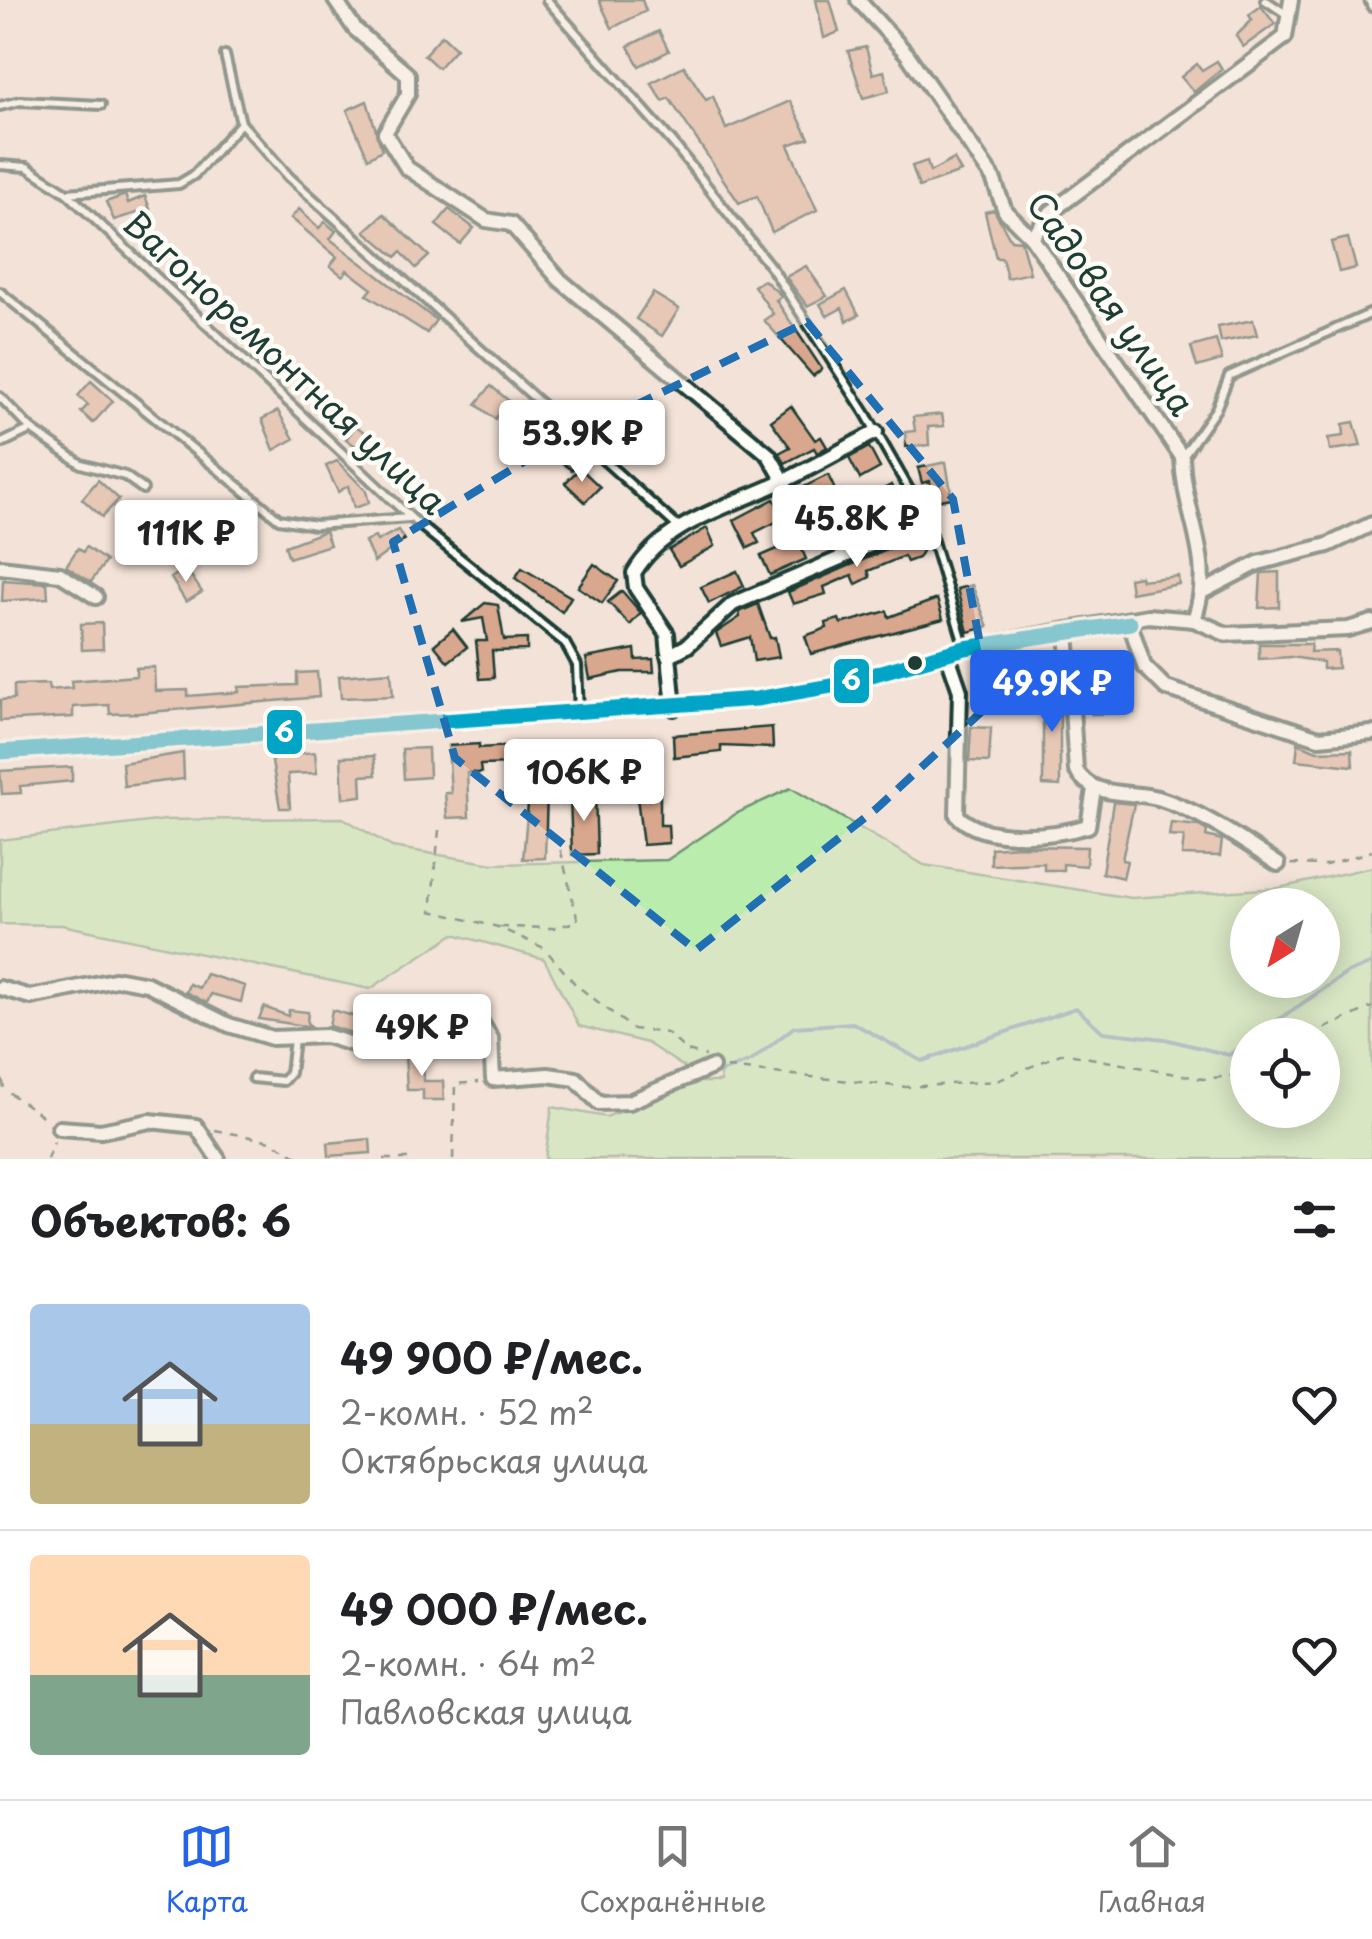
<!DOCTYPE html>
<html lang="ru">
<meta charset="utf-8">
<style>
body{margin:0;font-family:"Playpen Sans",sans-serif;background:#f6f6f6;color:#202124;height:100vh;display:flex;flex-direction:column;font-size:38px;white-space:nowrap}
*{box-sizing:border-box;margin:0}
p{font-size:32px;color:#757577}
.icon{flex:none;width:55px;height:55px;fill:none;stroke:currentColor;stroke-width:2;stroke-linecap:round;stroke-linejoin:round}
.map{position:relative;height:1159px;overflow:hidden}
.side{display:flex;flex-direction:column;background:#fff;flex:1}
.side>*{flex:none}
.needle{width:65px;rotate:217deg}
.buttons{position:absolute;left:1230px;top:888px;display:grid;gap:20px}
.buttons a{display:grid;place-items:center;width:110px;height:110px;border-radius:50%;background:#fff;box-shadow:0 5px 25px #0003;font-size:50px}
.price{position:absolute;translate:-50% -85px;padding:0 22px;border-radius:10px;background:#fff;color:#222;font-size:32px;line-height:65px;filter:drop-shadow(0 2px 5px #0008)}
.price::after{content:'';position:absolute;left:50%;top:60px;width:30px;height:22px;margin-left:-15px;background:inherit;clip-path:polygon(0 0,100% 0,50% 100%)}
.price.active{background:#2563eb;color:#fff}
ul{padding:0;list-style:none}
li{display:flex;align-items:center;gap:30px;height:250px;padding:0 30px}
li+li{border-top:2px solid #e0e0e0}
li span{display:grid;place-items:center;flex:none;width:280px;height:200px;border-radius:10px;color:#555}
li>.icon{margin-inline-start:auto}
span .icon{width:120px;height:120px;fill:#fffc;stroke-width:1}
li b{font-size:42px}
h2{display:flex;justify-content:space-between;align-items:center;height:120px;padding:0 30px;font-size:42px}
.dock{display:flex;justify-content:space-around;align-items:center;height:140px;border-top:2px solid #e0e0e0;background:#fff;font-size:28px;color:#757577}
.dock a{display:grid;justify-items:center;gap:5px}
.dock .active{color:#2563eb}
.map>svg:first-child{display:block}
</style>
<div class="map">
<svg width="1372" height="1159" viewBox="0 0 1372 1159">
<rect width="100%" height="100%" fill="#f2e2d7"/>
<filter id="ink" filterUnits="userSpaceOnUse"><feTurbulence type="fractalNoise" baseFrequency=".01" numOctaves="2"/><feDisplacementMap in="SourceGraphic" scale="20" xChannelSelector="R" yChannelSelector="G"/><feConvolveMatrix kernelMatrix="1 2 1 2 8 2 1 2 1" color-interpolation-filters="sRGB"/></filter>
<g filter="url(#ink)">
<path fill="#b9ecad" stroke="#6c9470" stroke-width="2.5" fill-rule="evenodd" d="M791,788L924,865L1131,898L1279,888L1372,867V1159H545L552,1107L606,1117L697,1082H721L718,1062L687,1069L647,1043L579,1026L544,959L454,934L370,989L62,925L0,924V840L165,820L343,818L392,847L493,864L667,860L737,813ZM1248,905H1322V980H1248ZM1248,1035H1322V1110H1248Z"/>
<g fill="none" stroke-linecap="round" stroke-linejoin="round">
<g stroke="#6c98ad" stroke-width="4">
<path d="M1256,1035L1347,973L1372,963"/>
<path d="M708,1077L751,1061L794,1027L853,1023L922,1061L1076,1008L1103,1032L1165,1039L1229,1055L1248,1041"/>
</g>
</g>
<g fill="#d9a78d" stroke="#1f3d34" stroke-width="2.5">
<path d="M599,0H642L646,11L612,28Z"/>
<path d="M816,0H830L839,32L824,38Z"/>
<path d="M1261,6L1275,24L1243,47L1236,36L1252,20L1249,15Z"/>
<path d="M659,31L669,51L639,66L628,46Z"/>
<path d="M442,35L456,48L438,68L424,55Z"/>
<path d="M866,47L873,74L884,71L889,91L863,98L848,51Z"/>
<path d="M1217,61L1222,69L1194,92L1181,77L1197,64L1202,70Z"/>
<path d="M684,66L706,100L713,96L726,129L790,101L809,138L788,145L817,210L772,232L757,196L739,203L669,98L663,101L651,83Z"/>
<path d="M367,101L382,150L368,158L347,110Z"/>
<path d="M954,159L961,172L919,187L912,166L927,161L930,172Z"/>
<path d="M125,195L128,203L145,196L150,209L114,220L106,202Z"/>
<path d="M299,209L319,228L325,222L336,231L330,239L436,320L427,333L367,295L372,289L347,270L343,276L330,266L337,257L291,218Z"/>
<path d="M449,209L474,228L460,244L436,225Z"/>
<path d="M994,210L1011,240L1021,241L1030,273L1007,278L1002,258H996L985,212Z"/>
<path d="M384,214L429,256L416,268L401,252L396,257L365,231Z"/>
<path d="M1348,238L1356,268L1339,272L1331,242Z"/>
<path d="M806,266L827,296L807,306L786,277Z"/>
<path d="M764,280L782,296L776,300L822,369L813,376L764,320L773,314L754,286Z"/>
<path d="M846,290L859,315L847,321L842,308L827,316L820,304Z"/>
<path d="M653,293L679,309L662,336L636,319Z"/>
<path d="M1253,320L1257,335L1221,342L1218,327Z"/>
<path d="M1216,340L1222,360L1197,367L1191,347Z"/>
<path d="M91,381L113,401L93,423L81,412L88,405L78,396Z"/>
<path d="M491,386L509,401L495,419L476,404Z"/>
<path d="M791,406L815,440L821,437L827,447L817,453L814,448L785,463L779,453L790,447L771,421Z"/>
<path d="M278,411L294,439L274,450L262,419Z"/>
<path d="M942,414L944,426L928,427L929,445L906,447L905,432L915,431L913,417Z"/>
<path d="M1354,422L1361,446L1330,450L1328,438L1344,436L1343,424Z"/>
<path d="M356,426L391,452L386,459L369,448L365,453L346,439Z"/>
<path d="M531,430L547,442L551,437L581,461L572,470L549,453L541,463L518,445Z"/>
<path d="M869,447L880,468L860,479L849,458Z"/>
<path d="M337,461L366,491L369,503L354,508L348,486L338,492L326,466Z"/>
<path d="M946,462L952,498L933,501L930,481L922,483L918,468Z"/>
<path d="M580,468L600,487L585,502L565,483Z"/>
<path d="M828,475L836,492L802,507L794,492Z"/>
<path d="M98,480L119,499L102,517L82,499Z"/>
<path d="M891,485L906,516L826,548L819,531L855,513L859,522L882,511L874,494Z"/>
<path d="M774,499L784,518L754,533L759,543L748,548L734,520Z"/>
<path d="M707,528L715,546L679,566L669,550Z"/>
<path d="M398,530L404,540L374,562L365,542L375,537L377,541Z"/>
<path d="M325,531L330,545L289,558L285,546Z"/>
<path d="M916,537L922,551L918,558L907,562L904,556L868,571L870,577L856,584L852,575L824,587L826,594L793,604L788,592Z"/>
<path d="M798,540L806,559L770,575L761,556Z"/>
<path d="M86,547L106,561L91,582L66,566L78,548L83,552Z"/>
<path d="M594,564L618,581L602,603L578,587Z"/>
<path d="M186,568L202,592L186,602L171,578Z"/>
<path d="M522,568L571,597L562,612L515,578Z"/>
<path d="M737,571L744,586L709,603L701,587Z"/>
<path d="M1279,572V607L1259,608L1261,573Z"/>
<path d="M1140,576L1141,580L1178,576L1179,584L1131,593L1129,578Z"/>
<path d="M3,580L47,583L48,598L2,601Z"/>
<path d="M972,585L988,627L968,632L957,589Z"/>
<path d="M622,591L641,613L630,625L608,602Z"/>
<path d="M937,599L943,619L811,654L805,636L827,628L826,623L839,619L841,624L887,611L889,617Z"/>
<path d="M485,603L498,605L504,640L527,639V650L492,651L494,678L480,679L476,641H487L483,618L462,622Z"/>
<path d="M758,604L770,638L775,637L779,657L754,661L750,637L721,646L716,633L740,617L739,612Z"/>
<path d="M102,623L103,649L82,650L81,624Z"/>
<path d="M453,629L467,647L448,662L434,645Z"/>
<path d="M1259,644H1311L1310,652L1337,651L1338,668L1323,669V662L1291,657L1259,659Z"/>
<path d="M635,649L636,660L653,659L654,672H622L590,679L586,658Z"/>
<path d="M154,667L155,691L188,690V696L239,692L238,687L297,685V673L317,672L319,697L139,713L110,714L109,705L73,707V717L0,721V700L14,699V685L48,684L49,690L72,688L71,681L136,676V668Z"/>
<path d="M391,672L393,696L341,698L339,676Z"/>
<path d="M1043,684L1060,685V786L1043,785Z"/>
<path d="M1117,685V692L1135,694L1134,713L1092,714L1090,687Z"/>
<path d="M772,727L773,748L721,746V752L674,757L673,735Z"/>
<path d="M971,727L991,728L989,762L969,761Z"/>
<path d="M633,739L634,758L609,759V764H565L564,742Z"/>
<path d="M1298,743L1317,751L1352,750L1353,766L1296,760Z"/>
<path d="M479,744V748L511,746L512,764L480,765L481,773H467L469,817L447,818L445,793H451L448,746Z"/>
<path d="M428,748L429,777L404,779L402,749Z"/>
<path d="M315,752L317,773L288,774L290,808H280L271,756Z"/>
<path d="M183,753L184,779L124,786L122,763Z"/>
<path d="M374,756L376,775L361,776L362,796L343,798L341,757Z"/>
<path d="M660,761V825H668L669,843L643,845L637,797L645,796L643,762Z"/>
<path d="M72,767V781L20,786L21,793L2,794L0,771Z"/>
<path d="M547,792L545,858L523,859L529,793Z"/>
<path d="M595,793L597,854L572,855L570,795Z"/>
<path d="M1113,802L1134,804L1122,860L1127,861L1123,878L1102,873Z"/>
<path d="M1171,823L1199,826L1207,831L1206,836L1222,840L1220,856L1182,855L1184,837L1169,836Z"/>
<path d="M1019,846L1087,847L1086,866L1063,864V870H1044V863L991,865V848Z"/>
<path d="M206,974L245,986L241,1002L211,994L207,1003L186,992L189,984L199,988Z"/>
<path d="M264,1007L288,1016L289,1010L308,1012L307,1023L312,1027L259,1019Z"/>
<path d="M332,1010L377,1023L375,1035L368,1038L329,1026Z"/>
<path d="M423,1054L424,1081H443L444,1100H423V1090H407L405,1055Z"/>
<path d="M370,1139L371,1153L329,1156L328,1143Z"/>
</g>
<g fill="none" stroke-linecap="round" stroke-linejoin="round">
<g stroke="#1f3d34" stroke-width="14">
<g id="lane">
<path d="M547,0L673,143L773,270L866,414L927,521L965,648"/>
<path d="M1265,0L1289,16"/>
<path d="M1369,0L1372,7"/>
<path d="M225,55L241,123L289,177L678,527"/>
<path d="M0,106L20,101L101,105"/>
<path d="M0,165L27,167L67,193L411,518L565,643L577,665L579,713"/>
<path d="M67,193L179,184L194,175L241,123"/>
<path d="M0,292L279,519L315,525L409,518"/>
<path d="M0,397L31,429L0,444"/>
<path d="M31,429L81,464L125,476L143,489"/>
<path d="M1183,456L1216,409L1229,376L1372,313"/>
<path d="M253,1078L283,1081L290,1073L294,1039"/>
</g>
</g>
<g stroke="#1f3d34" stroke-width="20">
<g id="street">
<path d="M335,0L355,29L408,75V94L385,133L407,168L486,220L511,224L560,280L769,455L784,481"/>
<path d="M858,0L907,54L993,178L1005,211L1032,238L1182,457C1184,521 1216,557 1194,620"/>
<path d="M1032,238L1051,212L1285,37L1291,0"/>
<path d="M0,567L60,574L96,597"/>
<path d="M1204,591L1258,563L1328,545L1372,524"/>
<path d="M1130,623L1144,666L1166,688L1319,738L1372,733"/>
<path d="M1067,630L1076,770C1094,801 1131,789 1161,799C1204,813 1241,840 1278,864"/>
<path d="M947,653L960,691L957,815C983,844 1054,836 1088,826L1094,789"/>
<path d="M668,656L687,646L733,604L927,521"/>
<path d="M674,708L667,634L636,588L634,573C665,520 734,506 786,480C817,465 846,448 876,432"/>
<path d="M0,752L757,699L837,685L965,648L1148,616L1194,620L1226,634L1348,629L1372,622"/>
<path d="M0,988L31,997L120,979L147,984L229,1025L272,1038L326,1036L368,1049L452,1014L480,1021L491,1038L493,1079L548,1075L576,1079L599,1103L629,1102L712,1067"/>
<path d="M59,1128L101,1131L150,1121L196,1126L218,1159"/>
</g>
</g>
<g stroke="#1f3d34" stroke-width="2.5" stroke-dasharray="8 8" stroke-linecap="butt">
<path d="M439,830L431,911L498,927L544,948L576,985L633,1029L667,1033L687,1051L706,1056"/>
<path d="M1291,864L1326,865L1372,851"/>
<path d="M500,927L554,928L578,921L560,848"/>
<path d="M1310,1035L1372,1007"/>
<path d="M0,1064L4,1089L48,1120"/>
<path d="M727,1068L906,1087L997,1081L1063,1053L1203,1079L1248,1074"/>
<path d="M215,1130L271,1141L302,1159"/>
<path d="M47,1159L54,1142"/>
<path d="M384,1159H412"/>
<path d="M453,1159L455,1084L479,1082"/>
</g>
<use href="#lane" stroke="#fdfcf7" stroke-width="6"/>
<use href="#street" stroke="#fdfcf7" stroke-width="12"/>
<g stroke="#fdfcf7" stroke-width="22">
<path id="bus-1" d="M0,752L757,699L837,685L965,648L1130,623"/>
</g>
<use href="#bus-1" stroke="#02a4c6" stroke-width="15"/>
</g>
</g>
<path d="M0 0H1372V1159H0ZM807,322L953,499L991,703L876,809L696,950L455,758L393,542L543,450Z" fill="#f2e2d7" fill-opacity=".55" fill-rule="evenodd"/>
<path fill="none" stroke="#1f6fb2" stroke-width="8" stroke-dasharray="20 12" stroke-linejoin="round" d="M807,322L953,499L991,703L876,809L696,950L455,758L393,542L543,450Z"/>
<circle fill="#1f3d34" stroke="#fdfcf7" stroke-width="4" cx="915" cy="663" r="9"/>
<g text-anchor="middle" stroke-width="9" stroke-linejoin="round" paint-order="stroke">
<g font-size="35" fill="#1f3d34" stroke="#fdfcf7">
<text transform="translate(1110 304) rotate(55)" y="12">Садовая улица</text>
<text transform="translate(284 363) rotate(43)" y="12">Вагоноремонтная улица</text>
</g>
</g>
<g stroke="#fdfcf7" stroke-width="4">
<rect x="832" y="657" width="39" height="48" rx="10" fill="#02a4c6"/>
<rect x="265" y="708" width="39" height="48" rx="10" fill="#02a4c6"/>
</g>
<g font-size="28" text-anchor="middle" font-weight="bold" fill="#fff">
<text x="851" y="690">6</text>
<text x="284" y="742">6</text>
</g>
</svg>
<div class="buttons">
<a><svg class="needle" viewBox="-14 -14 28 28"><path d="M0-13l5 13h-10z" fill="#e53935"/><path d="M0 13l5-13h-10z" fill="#757577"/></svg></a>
<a><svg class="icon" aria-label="locate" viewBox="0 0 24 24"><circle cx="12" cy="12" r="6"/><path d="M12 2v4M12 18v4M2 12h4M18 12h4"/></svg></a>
</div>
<b class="price" style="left:582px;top:485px">53.9K ₽</b>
<b class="price" style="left:857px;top:570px">45.8K ₽</b>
<b class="price" style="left:186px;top:585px">111K ₽</b>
<b class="price active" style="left:1052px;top:735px">49.9K ₽</b>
<b class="price" style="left:584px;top:824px">106K ₽</b>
<b class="price" style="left:422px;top:1079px">49K ₽</b>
</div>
<section class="side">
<h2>Объектов: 6<svg class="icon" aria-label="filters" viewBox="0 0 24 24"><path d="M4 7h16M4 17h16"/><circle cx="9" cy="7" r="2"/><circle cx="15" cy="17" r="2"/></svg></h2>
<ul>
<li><span style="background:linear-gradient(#a9c7e8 60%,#c2b280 0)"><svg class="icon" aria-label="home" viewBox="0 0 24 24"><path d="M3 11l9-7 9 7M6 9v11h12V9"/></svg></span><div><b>49 900 ₽/мес.</b><p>2-комн. · 52 m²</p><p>Октябрьская улица</p></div><svg class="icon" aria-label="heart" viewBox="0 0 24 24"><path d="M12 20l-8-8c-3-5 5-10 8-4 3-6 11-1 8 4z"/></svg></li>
<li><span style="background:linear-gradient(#ffd9b3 60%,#7fa58c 0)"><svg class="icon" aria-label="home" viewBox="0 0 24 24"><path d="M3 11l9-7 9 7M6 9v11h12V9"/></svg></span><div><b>49 000 ₽/мес.</b><p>2-комн. · 64 m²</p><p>Павловская улица</p></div><svg class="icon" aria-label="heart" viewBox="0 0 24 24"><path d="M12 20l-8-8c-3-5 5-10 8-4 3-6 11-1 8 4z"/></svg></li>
</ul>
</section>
<nav class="dock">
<a class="active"><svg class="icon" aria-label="map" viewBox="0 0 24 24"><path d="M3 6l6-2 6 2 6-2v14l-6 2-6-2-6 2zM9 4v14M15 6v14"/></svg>Карта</a>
<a><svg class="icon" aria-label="saved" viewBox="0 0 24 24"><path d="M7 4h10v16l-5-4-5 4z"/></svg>Сохранённые</a>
<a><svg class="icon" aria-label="home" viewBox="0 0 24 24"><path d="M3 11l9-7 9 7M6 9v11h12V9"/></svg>Главная</a>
</nav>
